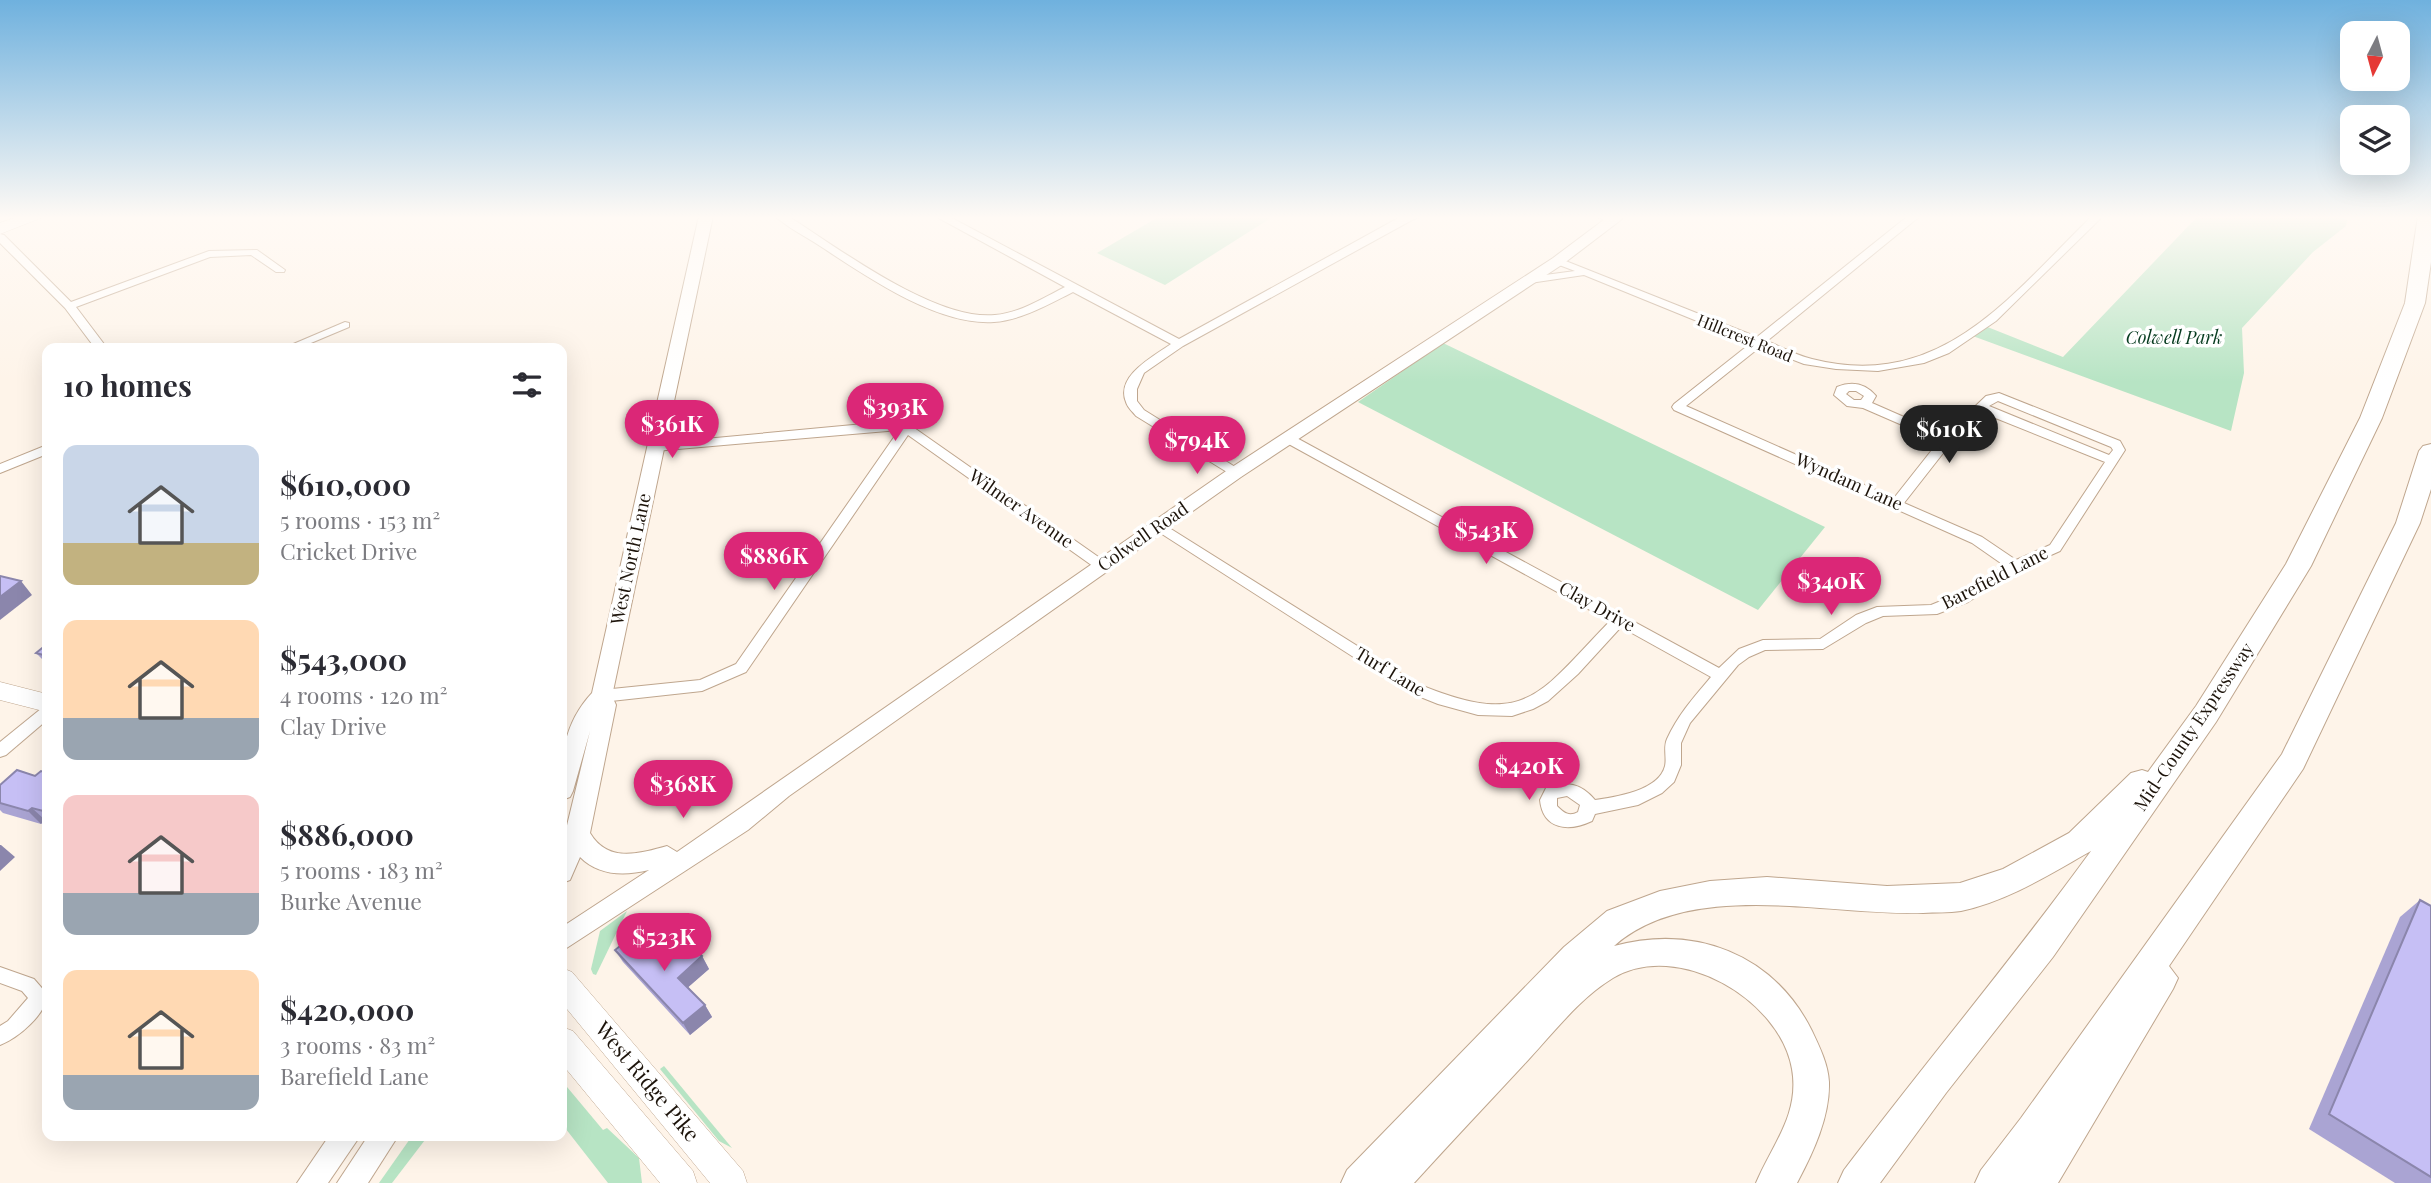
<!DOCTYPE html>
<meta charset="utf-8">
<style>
body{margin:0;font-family:"Playfair Display",serif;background:#f7f7f7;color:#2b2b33;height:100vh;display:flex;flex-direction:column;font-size:26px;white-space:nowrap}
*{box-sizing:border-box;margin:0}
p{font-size:23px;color:#7c7c81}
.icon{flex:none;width:38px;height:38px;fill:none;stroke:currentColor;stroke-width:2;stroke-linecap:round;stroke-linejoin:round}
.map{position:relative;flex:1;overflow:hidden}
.panel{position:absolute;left:42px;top:343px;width:525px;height:798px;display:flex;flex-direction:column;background:#fff;border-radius:14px;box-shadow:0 7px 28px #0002}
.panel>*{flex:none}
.needle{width:46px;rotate:186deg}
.buttons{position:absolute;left:2340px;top:21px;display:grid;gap:14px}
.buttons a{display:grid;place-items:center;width:70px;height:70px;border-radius:14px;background:#fff;box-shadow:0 7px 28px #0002;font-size:35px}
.price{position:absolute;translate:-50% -60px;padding:0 16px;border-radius:24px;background:#db2777;color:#fff;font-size:23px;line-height:46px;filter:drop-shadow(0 2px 4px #0008)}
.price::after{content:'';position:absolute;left:50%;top:42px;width:21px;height:16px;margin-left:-10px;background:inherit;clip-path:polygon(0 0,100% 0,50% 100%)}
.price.on{background:#222;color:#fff}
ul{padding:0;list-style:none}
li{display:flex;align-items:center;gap:21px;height:175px;padding:0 21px}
li span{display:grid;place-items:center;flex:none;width:196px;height:140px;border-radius:14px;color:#555}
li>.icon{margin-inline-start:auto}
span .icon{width:84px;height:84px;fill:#fffc;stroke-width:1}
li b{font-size:30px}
h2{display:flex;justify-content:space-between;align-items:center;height:84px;padding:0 21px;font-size:30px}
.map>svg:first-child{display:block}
</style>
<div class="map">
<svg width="2431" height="1183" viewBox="0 0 2431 1183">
<rect width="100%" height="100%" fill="#fef4e9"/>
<g fill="#b7e4c4">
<path d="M1160,216H1274L1165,285L1097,253Z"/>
<path d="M2198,216H2334L2347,220L2346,226L2313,252L2242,328L2244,373L2231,431L1970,335L1985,326L2063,357Z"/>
<path d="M1443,343L1825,527L1758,610L1358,402Z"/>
<path d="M627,911L596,975L593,974L591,969L600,931Z"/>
<path d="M664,1066L732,1148L719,1141L660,1069Z"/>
<path d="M562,1081L603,1130L607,1128L639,1158L642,1183H608L562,1124Z"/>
<path d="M412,1136H428L392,1183H379Z"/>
</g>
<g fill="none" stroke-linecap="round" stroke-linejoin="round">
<g stroke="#bfa68e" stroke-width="2">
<g id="street">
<path d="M775,216H788C838,248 935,321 995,315C1020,313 1043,298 1065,287L935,216H948L1179,339L1402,216H1422L1412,220L1183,346L1144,373L1137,389V401L1144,410L1240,470L1241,473L1235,477L1136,416C1133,412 1127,407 1126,402C1115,376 1154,356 1171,344L1073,292C1049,304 1022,320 994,322C937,326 866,276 820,246C805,236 788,228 775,216Z"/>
<path d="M1596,216H1610L1617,221L1612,224Z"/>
<path d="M1908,216H1920L1767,341C1781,347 1796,355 1812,359C1941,392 2010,296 2092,216H2103L1996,321L1949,353L1924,363L1878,371L1836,369L1804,364L1760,347L1686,406L1894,498L1939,441L1863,408L1847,406L1834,395L1837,387C1852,381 1865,383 1876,396L1872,403L1945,435L1986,396L1999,393L2120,441L2125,450L2060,551L2020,569L1968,602L1937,614L1883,616L1866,623L1823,649L1765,650L1749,657L1738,665L1690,723L1681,743V765L1674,782L1662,793L1638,805L1595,814L1592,821C1569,832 1543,830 1540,800L1546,788C1567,781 1581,783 1595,800C1615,797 1659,791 1665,766C1667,757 1663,748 1667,739C1678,715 1694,697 1711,677L1621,627L1578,674L1548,701L1533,709L1512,716L1478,715L1438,704L1408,692L1151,527L1158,523L1163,524L1418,684C1527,729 1538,695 1610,621L1285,442L1283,439L1285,436H1293L1719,668L1739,649L1763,640L1820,639L1856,615L1877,607L1931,605L1958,594L2005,566L1972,543L1674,410L1672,407L1674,404L1751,343L1584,275L1530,283L1525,280L1530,277L1575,271L1554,263V259L1558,258L1757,337ZM1849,391H1856L1864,396L1861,400H1854L1846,394ZM1998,401L2111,447L2113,450L2109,455L1989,406ZM1983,413L2105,462L2050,545L2016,560L1982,537L1904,503L1951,443ZM1567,796L1580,805L1578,812C1569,817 1564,813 1557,806V798Z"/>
<path d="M0,234L4,235L71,302L209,251L257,250L285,270L284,272H276L251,255L210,257L76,307L107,348H95L65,308L0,243Z"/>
<path d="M345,322L349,323V327L299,348H284Z"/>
<path d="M896,421L910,425L1107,563L1109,566L1107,569H1097L908,435L746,672L702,691L602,702L597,700L594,696L597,692L602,690L700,680L736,664L899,430L655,451L651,450L649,447L651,444Z"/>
<path d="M47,445V454L0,473V464Z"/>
<path d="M47,706V720L6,755L0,757V742L42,708Z"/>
<path d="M0,967L34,979L47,994C47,1014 18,1038 0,1045V1026L8,1021L28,998L22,991L0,983Z"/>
</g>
</g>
<g stroke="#bfa68e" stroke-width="2">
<g id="secondary">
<path d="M699,216H713L612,696L616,705L590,833C608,863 638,854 667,846L677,852L1229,469L1553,258L1609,216H1626L1563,264L1241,477L789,796L748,830L562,951V927L649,870C624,876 599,876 580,857L570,880L562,883V846L590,731L573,791L570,797L562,800C560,760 563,724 592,693Z"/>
<path d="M329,1136H360L328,1183H297Z"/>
<path d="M368,1136H398L368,1183H337Z"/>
</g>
</g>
<g stroke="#bfa68e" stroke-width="1">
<g id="primary">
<path d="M21,216H46L0,234V223Z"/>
<path d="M0,682L47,694V712L0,700Z"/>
<path d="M562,968L572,972L743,1171L747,1183H710L562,1003Z"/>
<path d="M562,1027L573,1031L693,1171L697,1183H660L562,1064Z"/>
</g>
</g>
<g stroke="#bfa68e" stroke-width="2">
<g id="highway">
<path d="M2418,216H2431V262L2425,303L2382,418L2311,566L2216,722L2053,957L1946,1093L1880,1183H1838L1844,1170C1925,1063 2012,960 2091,851C2050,874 2008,901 1961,911C1949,913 1935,912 1923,913C1829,916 1691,878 1614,946C1695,924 1774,954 1812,1031C1820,1048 1828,1064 1829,1082C1830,1117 1813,1153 1797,1183H1756C1772,1145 1800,1114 1792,1069C1780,999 1677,939 1613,978C1580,998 1555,1031 1529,1059C1491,1100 1452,1141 1414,1183H1341L1347,1170L1564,947L1607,911L1660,891L1710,881L1767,877L1887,886L1960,883L2003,869L2069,833L2131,773L2142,770L2148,772L2196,706L2286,564L2360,418L2405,303Z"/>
<path d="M2431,444V489L2420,523L2303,769L2169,966L2178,978L2173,989L2058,1183H1975L1981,1170L2021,1118L2282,754L2396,523L2419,451L2423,446Z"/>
</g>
</g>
<use href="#street" fill="#fff" fill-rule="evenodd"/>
<use href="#secondary" fill="#fff" fill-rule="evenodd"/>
<use href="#primary" fill="#fff" fill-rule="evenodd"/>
<use href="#highway" fill="#fff" fill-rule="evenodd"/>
</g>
<g fill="#aaa4d3">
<path d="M47,644V663L45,662L36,653Z"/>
<path d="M47,773V821L45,820L41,824L3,813L0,810V785Z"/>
<path d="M2420,900L2431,906V1183H2395L2309,1129L2400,917Z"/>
<path d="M615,950L668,957L702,956L709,969L688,987L705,1005L712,1017L690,1035L623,962Z"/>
</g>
<g fill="#8b86ac">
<path d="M21,581L32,595L0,620V597Z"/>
<path d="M32,808L45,820L41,824L28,811Z"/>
<path d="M0,845H1L15,857L0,871Z"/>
<path d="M702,956L709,969L685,990L678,978Z"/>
<path d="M705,1005L712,1017L690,1035L683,1023Z"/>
</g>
<g fill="#c6bff5" stroke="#8b86ac" stroke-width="2">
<path d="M0,576L21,581L0,597Z"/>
<path d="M47,644V656L36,653Z"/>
<path d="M17,770L35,776L41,771L47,773V794L45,796L47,797V812L32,808L28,811L0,803V785Z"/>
<path d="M2420,900L2431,906V1177L2329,1114Z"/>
<path d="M639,931L668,957L688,942L702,956L678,978L705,1005L683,1023L615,950Z"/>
</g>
<linearGradient id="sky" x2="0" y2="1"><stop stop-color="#6fb1de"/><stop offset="0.57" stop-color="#fffaf5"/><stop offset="1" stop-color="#fffaf5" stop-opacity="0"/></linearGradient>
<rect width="2431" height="382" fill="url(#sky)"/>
<g text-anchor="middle" stroke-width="7" stroke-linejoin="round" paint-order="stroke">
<g font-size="16" fill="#1d140b" stroke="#fff">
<text transform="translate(1745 338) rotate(22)" y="6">Hillcrest Road</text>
</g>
<g font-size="18" font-style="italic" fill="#073c20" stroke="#fff">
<text x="2174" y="344">Colwell Park</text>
</g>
<g font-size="18" fill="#1d140b" stroke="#fff">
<text transform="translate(1849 482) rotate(24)" y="6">Wyndam Lane</text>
<text transform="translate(1021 509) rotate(35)" y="6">Wilmer Avenue</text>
<text transform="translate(1143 537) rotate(-35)" y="6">Colwell Road</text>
<text transform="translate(631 559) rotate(-78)" y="6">West North Lane</text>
<text transform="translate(1995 578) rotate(-27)" y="6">Barefield Lane</text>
<text transform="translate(1597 607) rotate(29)" y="6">Clay Drive</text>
<text transform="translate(1390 672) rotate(31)" y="6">Turf Lane</text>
<text transform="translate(2194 727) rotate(-56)" y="6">Mid-County Expressway</text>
</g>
<g font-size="21" fill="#1d140b" stroke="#fff">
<text transform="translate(647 1082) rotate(50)" y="7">West Ridge Pike</text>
</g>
</g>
</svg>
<div class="buttons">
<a><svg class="needle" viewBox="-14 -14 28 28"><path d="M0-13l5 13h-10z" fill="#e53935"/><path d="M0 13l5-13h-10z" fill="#7c7c81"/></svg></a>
<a><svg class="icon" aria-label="layers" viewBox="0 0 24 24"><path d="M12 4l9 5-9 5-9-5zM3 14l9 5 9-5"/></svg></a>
</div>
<b class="price" style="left:895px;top:443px">$393K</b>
<b class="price" style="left:672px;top:460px">$361K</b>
<b class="price on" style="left:1949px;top:465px">$610K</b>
<b class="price" style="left:1197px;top:476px">$794K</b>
<b class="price" style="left:1486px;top:566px">$543K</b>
<b class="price" style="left:774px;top:592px">$886K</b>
<b class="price" style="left:1831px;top:617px">$340K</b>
<b class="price" style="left:1529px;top:802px">$420K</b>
<b class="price" style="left:683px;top:820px">$368K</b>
<b class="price" style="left:664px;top:973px">$523K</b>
<section class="panel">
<h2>10 homes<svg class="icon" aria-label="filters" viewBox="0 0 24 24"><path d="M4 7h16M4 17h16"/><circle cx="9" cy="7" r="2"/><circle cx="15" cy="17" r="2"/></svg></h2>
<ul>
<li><span style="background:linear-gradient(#c9d6e8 70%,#c2b280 0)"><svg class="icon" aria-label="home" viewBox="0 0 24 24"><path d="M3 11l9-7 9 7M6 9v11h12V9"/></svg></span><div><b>$610,000</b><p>5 rooms · 153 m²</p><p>Cricket Drive</p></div></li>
<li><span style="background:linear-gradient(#ffd9b3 70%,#9aa5b1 0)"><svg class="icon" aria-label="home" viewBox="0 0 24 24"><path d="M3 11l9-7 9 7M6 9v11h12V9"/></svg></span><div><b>$543,000</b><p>4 rooms · 120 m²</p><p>Clay Drive</p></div></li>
<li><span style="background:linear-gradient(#f6c9c9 70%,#9aa5b1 0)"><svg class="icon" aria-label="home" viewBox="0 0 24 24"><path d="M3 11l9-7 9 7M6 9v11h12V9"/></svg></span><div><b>$886,000</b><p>5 rooms · 183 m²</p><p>Burke Avenue</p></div></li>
<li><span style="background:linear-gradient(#ffd9b3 75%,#9aa5b1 0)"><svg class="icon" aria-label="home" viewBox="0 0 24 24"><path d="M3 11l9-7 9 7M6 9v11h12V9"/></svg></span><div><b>$420,000</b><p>3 rooms · 83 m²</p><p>Barefield Lane</p></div></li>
</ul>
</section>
</div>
